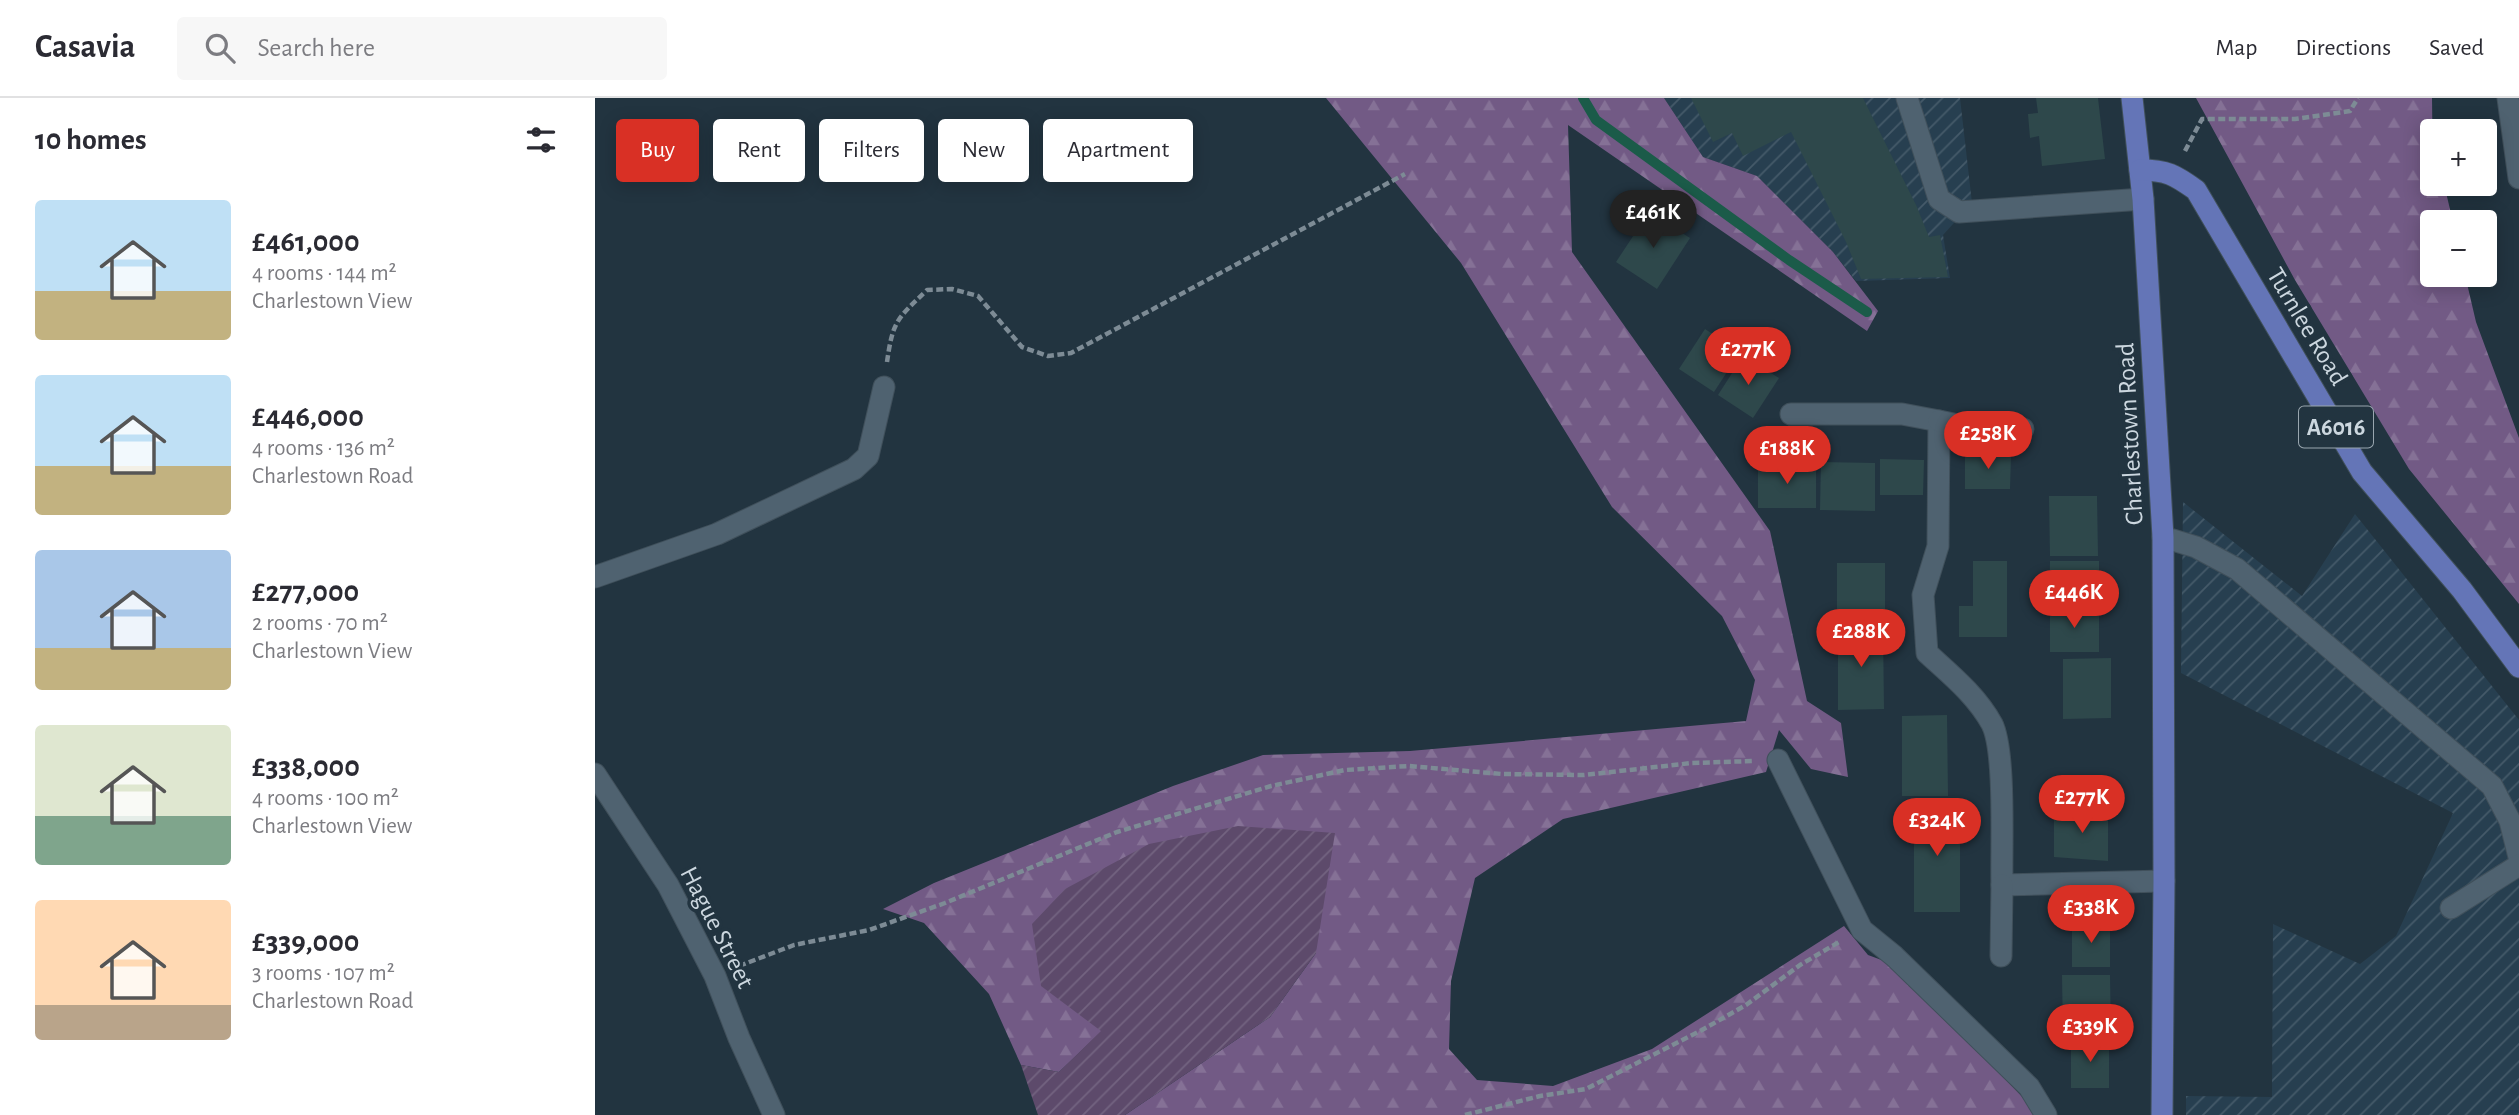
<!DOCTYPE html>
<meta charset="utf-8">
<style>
body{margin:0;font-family:"Alegreya Sans",sans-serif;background:#f7f7f7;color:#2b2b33;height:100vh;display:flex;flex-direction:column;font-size:26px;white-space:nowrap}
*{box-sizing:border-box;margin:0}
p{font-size:23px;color:#7c7c81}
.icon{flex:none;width:38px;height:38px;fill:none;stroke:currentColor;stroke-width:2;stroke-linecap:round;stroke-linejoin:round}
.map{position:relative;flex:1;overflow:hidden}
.panel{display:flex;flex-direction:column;background:#fff;width:595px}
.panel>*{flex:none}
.banner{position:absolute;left:21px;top:21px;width:665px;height:63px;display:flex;gap:14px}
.tools{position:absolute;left:1825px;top:21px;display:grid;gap:14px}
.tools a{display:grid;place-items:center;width:77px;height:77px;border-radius:7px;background:#fff;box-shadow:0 4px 18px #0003;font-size:35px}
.price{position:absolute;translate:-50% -60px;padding:0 16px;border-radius:24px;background:#d93025;color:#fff;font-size:23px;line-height:46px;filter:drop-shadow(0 2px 4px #0008)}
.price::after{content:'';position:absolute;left:50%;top:42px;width:21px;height:16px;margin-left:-10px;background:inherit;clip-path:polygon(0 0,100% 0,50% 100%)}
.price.active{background:#222;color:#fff}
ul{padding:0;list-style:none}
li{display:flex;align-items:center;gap:21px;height:175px;padding:0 35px}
li span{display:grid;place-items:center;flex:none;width:196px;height:140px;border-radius:7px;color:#555}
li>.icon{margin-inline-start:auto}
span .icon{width:84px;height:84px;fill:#fffc;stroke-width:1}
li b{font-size:30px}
h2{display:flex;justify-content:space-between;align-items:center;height:84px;padding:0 35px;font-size:30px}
.tag{padding:0 24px;border-radius:7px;background:#fff;box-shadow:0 4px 18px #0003;font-size:24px;line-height:63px}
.tag.active{background:#d93025;color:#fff}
header{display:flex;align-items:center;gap:42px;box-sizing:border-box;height:98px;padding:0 35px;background:#fff;border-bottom:2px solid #e1e1e2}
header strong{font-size:33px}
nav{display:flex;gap:38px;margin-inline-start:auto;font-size:24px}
.search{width:490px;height:63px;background:#f7f7f7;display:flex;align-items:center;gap:18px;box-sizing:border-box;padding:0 24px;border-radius:7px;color:#7c7c81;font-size:26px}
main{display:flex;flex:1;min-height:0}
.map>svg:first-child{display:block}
</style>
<header>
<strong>Casavia</strong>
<div class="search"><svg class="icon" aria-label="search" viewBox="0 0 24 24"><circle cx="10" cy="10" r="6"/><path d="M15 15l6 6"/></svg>Search here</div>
<nav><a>Map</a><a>Directions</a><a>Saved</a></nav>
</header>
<main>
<section class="panel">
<h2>10 homes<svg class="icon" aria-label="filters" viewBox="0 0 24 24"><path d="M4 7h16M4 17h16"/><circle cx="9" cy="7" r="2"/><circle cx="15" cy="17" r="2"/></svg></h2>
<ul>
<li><span style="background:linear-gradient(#bfe0f5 65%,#c2b280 0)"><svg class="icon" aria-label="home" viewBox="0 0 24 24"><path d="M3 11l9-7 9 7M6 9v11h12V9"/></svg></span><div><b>£461,000</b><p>4 rooms · 144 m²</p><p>Charlestown View</p></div></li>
<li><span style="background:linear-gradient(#bfe0f5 65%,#c2b280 0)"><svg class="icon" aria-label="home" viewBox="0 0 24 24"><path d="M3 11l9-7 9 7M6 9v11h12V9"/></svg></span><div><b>£446,000</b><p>4 rooms · 136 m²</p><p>Charlestown Road</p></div></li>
<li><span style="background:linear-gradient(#a9c7e8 70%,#c2b280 0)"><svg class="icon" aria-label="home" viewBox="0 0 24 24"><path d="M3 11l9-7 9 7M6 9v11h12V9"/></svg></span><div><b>£277,000</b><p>2 rooms · 70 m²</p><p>Charlestown View</p></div></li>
<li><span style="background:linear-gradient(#dfe7d0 65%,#7fa58c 0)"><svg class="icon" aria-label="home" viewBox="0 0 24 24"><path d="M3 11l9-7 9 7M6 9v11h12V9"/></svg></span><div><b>£338,000</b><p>4 rooms · 100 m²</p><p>Charlestown View</p></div></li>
<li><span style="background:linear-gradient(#ffd9b3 75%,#b9a48a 0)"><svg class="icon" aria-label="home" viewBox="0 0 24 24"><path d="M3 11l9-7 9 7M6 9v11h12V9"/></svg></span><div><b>£339,000</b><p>3 rooms · 107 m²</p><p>Charlestown Road</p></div></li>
</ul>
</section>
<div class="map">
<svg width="1924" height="1017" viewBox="0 0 1924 1017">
<defs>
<pattern id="industrial-furrows" width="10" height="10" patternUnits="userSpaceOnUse" patternTransform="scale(1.75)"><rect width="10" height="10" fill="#273f50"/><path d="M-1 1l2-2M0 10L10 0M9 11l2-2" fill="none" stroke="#455a69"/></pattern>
<pattern id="forest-firs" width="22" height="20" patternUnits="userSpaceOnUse" patternTransform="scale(1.75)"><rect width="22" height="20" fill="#725a85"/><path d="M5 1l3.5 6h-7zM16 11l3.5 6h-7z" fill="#857196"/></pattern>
<pattern id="garden-furrows" width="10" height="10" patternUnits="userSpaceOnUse" patternTransform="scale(1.75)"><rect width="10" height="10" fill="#5d4a6b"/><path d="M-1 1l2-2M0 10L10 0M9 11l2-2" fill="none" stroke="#736380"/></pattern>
</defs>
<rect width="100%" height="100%" fill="#223440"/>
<g fill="url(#industrial-furrows)">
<path d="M1069,0H1365L1377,105L1348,137L1355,180L1261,183L1238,154L1162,78L1108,59Z"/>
<path d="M1588,404L1707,498L1760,416L1924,622V1017H1591V998L1677,999L1678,826L1765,866L1801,838L1858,715L1586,575Z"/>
</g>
<g fill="url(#forest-firs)">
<path d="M731,0H1069L1108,59L1162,78L1238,154L1283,213L1272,233L973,27L977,154L1175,433L1212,603L1246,625L1253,679L1216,671L1184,632L1171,674L968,721L880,780L856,883L854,951L882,982L958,988L1057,951L1249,828L1273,857L1300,867L1436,1008L1441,1017H530L675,919L721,855L507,933L464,974L426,967L394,896L329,825L288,811L339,785L578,688L668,657L815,653L1151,623L1160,582L1127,518L1017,409L866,165Z"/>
<path d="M1601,0H1837L1838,86H1849L1858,124H1838V177H1870L1881,224L1924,340V506L1814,371L1700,182Z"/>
</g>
<path fill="url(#garden-furrows)" d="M643,728L740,735L721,855L675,919L530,1017H443L426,967L464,974L506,933L446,888L437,826L470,791L554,746Z"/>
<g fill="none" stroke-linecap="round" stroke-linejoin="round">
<path stroke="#1b5b49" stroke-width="10" d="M988,0L1001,22L1194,162L1272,214"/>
</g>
<g fill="#2e484b">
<path d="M1096,0H1268L1322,109L1334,139L1345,137L1353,179L1266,181L1251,144L1196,34L1148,58L1137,35L1118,44Z"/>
<path d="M1441,0H1503L1510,61L1447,68L1444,38L1435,40L1433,16L1443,15Z"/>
<path d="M1054,114L1095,140L1062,191L1021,164Z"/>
<path d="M1110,231L1145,254L1119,294L1084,271Z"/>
<path d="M1148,258L1184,280L1158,320L1123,297Z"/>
<path d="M1370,356H1416L1415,391H1370Z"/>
<path d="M1285,361L1329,362L1328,397H1285Z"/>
<path d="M1226,364L1280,365V413L1225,412Z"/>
<path d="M1163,365L1221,366V410H1163Z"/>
<path d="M1454,398H1502L1503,458H1455Z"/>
<path d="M1378,463H1412V539H1364V508H1378Z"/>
<path d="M1455,463H1504V506H1454Z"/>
<rect x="1242" y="465" width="48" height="60"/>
<rect x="1455" y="511" width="49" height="43"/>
<path d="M1243,531H1288L1289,611L1243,612Z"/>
<path d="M1516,560V620L1468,621V561Z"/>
<path d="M1352,617L1353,698H1307V618Z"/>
<rect x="1319" y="707" width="46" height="107"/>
<path d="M1482,711H1513V763L1459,759V714H1482Z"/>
<path d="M1515,824V869H1477V825Z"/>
<path d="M1467,877H1515L1516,937H1468Z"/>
<rect x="1476" y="943" width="38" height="47"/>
</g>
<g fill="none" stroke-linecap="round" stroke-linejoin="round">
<g stroke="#40505b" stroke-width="23">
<g id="minor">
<path d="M1312,0L1344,101L1364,114L1548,101"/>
<path d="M1913,0L1924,80"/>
<path d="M1196,316H1307L1344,323L1343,448L1328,497L1332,555C1356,577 1381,597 1397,626C1411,654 1406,752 1407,787L1569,783"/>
<path d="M1344,323L1377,330L1428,331"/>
<path d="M1568,439L1601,449L1642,471L1897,688L1915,723L1924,759"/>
<path d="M0,479L122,436L259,371L273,358L289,289"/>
<path d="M1183,662L1267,832L1299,858L1434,989L1451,1017"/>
<path d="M0,676L73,787L120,878L144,940L179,1017"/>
<path d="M1856,810L1924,767"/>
<path d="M1406,858L1407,787"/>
</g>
</g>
<g stroke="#40505b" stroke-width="23">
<g id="major">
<path d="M1537,0L1548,101L1568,439L1569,783L1567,1017"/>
<path d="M1545,72C1572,72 1580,77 1601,92L1767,374L1867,492L1924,569"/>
</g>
</g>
<g stroke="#7d8b95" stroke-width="4.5" stroke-dasharray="7 3.5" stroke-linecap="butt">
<path d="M1590,53L1607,21H1700L1755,13L1763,0"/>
<path d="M292,264C298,222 302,221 332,192L357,191L383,198L427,249L453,258L476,255L810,76"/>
<path d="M144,868L199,847L274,832L350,805L522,734L676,688L750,672L814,668L907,676L989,677L1097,665L1158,663"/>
<path d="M870,1017L945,998L991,991L1107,932L1151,907L1205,867L1244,844"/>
</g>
<use href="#minor" stroke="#4f6270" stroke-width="21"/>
<use href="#major" stroke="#6475b7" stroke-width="21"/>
</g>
<g text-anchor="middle" stroke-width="7" stroke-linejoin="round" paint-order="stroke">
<rect fill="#223440" stroke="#99a6af" stroke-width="2" x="1704" y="308.5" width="74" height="41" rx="5"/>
<g font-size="24" font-weight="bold" fill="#ccd7df">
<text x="1741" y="337">A6016</text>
</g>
<g font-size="26" fill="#ccd7df" stroke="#223440">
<text transform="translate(1713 228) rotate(59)" y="9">Turnlee Road</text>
<text transform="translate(1534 336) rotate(-93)" y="9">Charlestown Road</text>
<text transform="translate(123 829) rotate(63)" y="9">Hague Street</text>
</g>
</g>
</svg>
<div class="tools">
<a>+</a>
<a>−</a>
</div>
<b class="price active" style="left:1058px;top:152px">£461K</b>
<b class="price" style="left:1153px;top:289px">£277K</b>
<b class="price" style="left:1393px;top:373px">£258K</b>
<b class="price" style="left:1192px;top:388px">£188K</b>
<b class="price" style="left:1479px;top:532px">£446K</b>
<b class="price" style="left:1266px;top:571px">£288K</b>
<b class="price" style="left:1487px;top:737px">£277K</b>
<b class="price" style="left:1342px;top:760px">£324K</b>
<b class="price" style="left:1496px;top:847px">£338K</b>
<b class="price" style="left:1495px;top:966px">£339K</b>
<div class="banner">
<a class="tag active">Buy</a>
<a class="tag">Rent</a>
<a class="tag">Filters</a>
<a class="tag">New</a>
<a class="tag">Apartment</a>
</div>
</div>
</main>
